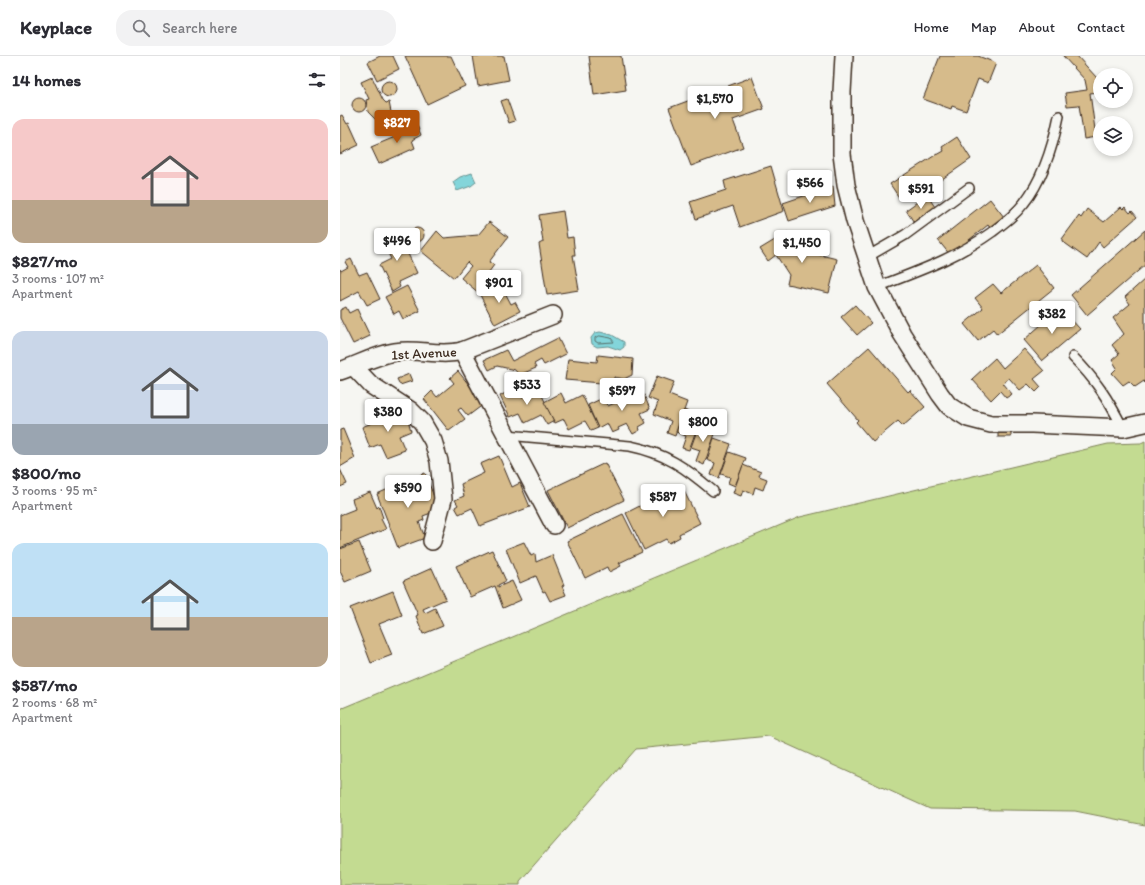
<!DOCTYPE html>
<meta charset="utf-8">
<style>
body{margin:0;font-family:Itim,sans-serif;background:#f2f2f3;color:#2b2b33;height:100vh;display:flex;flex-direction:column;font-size:15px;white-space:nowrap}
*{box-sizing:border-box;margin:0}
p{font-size:13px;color:#7c7c81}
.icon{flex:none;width:22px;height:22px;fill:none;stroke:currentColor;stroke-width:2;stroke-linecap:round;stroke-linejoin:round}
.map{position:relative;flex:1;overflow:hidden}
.panel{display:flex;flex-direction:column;background:#fff;width:340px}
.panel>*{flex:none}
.tools{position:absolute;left:753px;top:12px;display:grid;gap:8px}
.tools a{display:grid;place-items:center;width:40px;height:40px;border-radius:50%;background:#fff;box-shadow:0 2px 6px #0003;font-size:20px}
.price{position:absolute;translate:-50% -34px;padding:0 9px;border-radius:4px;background:#fff;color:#222;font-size:13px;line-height:26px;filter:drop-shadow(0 1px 2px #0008)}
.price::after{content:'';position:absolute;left:50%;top:24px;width:12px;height:9px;margin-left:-6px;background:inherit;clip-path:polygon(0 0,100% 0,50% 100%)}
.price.active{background:#b45309;color:#fff}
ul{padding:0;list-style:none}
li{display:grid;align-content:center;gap:8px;height:212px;padding:0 12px}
li span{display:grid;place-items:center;height:124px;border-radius:12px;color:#555}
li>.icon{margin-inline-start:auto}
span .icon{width:72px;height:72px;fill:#fffc;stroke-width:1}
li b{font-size:17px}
h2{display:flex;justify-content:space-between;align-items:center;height:48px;padding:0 12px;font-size:17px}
header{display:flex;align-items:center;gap:24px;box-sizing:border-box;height:56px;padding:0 20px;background:#fff;border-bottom:1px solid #e1e1e2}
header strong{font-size:19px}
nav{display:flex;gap:22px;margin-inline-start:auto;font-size:14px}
.search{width:280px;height:36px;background:#f2f2f3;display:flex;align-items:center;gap:10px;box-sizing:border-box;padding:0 14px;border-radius:16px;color:#7c7c81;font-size:15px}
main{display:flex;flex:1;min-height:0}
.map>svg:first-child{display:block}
</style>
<header>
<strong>Keyplace</strong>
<div class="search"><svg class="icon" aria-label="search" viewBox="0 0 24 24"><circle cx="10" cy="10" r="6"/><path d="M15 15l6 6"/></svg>Search here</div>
<nav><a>Home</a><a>Map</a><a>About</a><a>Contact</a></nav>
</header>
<main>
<section class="panel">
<h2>14 homes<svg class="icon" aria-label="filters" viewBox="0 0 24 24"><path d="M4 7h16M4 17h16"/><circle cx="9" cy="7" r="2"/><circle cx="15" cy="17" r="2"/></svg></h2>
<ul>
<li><span style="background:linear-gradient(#f6c9c9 65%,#b9a48a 0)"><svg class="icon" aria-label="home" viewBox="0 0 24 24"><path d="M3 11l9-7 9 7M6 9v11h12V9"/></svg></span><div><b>$827/mo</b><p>3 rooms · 107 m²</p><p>Apartment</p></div></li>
<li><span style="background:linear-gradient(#c9d6e8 75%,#9aa5b1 0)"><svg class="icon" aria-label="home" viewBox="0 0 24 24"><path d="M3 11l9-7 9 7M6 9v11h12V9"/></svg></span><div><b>$800/mo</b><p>3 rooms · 95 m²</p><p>Apartment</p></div></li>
<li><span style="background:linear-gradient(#bfe0f5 60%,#b9a48a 0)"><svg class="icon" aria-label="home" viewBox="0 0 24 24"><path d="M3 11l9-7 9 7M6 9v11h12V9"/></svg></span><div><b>$587/mo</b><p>2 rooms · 68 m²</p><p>Apartment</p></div></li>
</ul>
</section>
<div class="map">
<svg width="805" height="829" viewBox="0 0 805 829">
<rect width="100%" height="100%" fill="#f6f6f2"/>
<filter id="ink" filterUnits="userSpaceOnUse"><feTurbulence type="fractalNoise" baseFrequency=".025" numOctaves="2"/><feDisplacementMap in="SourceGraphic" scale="8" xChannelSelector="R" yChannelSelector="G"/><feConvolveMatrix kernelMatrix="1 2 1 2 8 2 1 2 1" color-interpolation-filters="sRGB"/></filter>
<g filter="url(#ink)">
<path fill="#c3db91" stroke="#7f8258" d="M805,385V769L735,755L590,753L429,680L296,693L180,825V829H0V653L460,461L768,388L801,387Z"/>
<g fill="#83d5da" stroke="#66918f">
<path d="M132,117L136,126L131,130L117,135L113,126L120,121Z"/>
<path d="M260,276L272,279L284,286V291L280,294L268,290L257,291L252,288L251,282L255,277Z"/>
</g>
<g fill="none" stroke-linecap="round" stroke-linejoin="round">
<path stroke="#586e69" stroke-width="1" d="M260,280L271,282L274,286L258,287L255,285V282Z"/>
</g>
<g fill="#d6bb8b" stroke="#3b2a1e">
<path d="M40,0H53L59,13L37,24L28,6Z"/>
<path d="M65,0H111L125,30L87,48Z"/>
<path d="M133,0H164L169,24L138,30Z"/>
<path d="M249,0H281L286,34L254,39Z"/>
<path d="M600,0H638L656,7L648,27L638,23L626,55L612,50L611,53L583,43Z"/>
<path d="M723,0H737L757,22L759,36L750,37L756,81L744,83L739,49L727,50L725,37L747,34L745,24Z"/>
<path d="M32,21L43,44L46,47L49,46L51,56L43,62L35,63L28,56L26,44L29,43L21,26Z"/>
<path d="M412,21L424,53L393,64L403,91L351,110L329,52Z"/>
<circle cx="49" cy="33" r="8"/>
<circle cx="19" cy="49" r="7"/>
<path d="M167,43L175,65L169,67L161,45Z"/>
<path d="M2,59L7,68L9,67L19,89L0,98V60Z"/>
<path d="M76,67L81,79L72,84L75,92L39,108L31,91L55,81L53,77Z"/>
<path d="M617,81L631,103L582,137L578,131L560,143L550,128L597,98V99L604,95L602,91Z"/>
<path d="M431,110L444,155L400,171L393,150L356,163L350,146L386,134L384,125Z"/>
<path d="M493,130L495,150L449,165L443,147Z"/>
<path d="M587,139L597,154L575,168L566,154Z"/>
<path d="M650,143L664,161L650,172L648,169L610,199L598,184Z"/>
<path d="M781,151L783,153L785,151L790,157L792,155L797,161L763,191L759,186L747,203L722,185V183L739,160L741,162L747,153L764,166Z"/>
<path d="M223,155L227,182L233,181L235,199H233L239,234L207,239L199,188L203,186L199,159Z"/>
<path d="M149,166L168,181L149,206L154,209L146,220L152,225L145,235L140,238L121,222L131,210L127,206L114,222L81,195L97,175L104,182L138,179Z"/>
<circle cx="77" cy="179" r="7"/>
<path d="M805,174V209L747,259L731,239Z"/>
<path d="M58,175L63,184L62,185L77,217L58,226L60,231L52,236L39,209L51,203L41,183Z"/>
<path d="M448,176L460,194L497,203L489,237L447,228L449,219L436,199L428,205L420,193Z"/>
<path d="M11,203L19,219L27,216L40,243L27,249L19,235L0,245V213L1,215L8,211L5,206Z"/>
<path d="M696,209L714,232L657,278L653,273L638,285L624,268L643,252L635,242L653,228L661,237Z"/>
<path d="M805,223V327L804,325L795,331L789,325L783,329L772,317L777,312L772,304L779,298L772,289L784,278L773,262L790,248L785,241Z"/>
<path d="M160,227L171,248L175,246L180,255L155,268L140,239Z"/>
<path d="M67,230L80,255L63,263L59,255L54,258L45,241Z"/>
<path d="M515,249L531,267L517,279L501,261Z"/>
<path d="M6,251L9,257L17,253L30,280L13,288L0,262V254Z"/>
<path d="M719,253L727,263L729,261L740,273L702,305L684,284Z"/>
<path d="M218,282L226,298L204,309L201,304L194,308L196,312L179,319L175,314L157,310L149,314L144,304L166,294L172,305Z"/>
<path d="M529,291L568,336L570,334L585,351L563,370L558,365L533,386L516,366L518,364L487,328Z"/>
<path d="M684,293L704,315L694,323L701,331L696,336L688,328L680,334L669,322L663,327L672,338L666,342L660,335L651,344L632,323L655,302L663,312Z"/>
<path d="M258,299L293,303L292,319L284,323L274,321V328L225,324L228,303L257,306Z"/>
<path d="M118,315L144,348L128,360L121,352L118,354L125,363L109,375L84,343L92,335L97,341L114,327L110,322Z"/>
<path d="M69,318L72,325L60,329L57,323Z"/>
<path d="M317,320L334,326L329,339L347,346L335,380L327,377L331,365L314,358L318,346L308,342Z"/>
<path d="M300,330L310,353L301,357L306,367L299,371L300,374L293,378L287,368L278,372L279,374L272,377L267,367L258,372L248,349L265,341L268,350L285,342L283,338Z"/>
<path d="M177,331L182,341L199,333L214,365L207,369L201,359L185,367L180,357L170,361L160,340Z"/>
<path d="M221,337L226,347L242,339L258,372L251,375L245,365L229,373L224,363L215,367L204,346Z"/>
<path d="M63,354L67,360L71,375L59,380L65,394L46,401L40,388L30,392L22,371Z"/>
<path d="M344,354L361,361L349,394L342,392L346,380L336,376Z"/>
<path d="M359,369L376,375L364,409L356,405L360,394L351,391Z"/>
<rect x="658" y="372" width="13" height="9"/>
<path d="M3,373L15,402L0,411V374Z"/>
<path d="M374,382L391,388L379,422L371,419L375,407L367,404Z"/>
<path d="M389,396L406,402L395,430L388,427L390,421L381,418Z"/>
<path d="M159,400L172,431L180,427L190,451L140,470L132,452L119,458L115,451L118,449L115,444L124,440L121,428L144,417L140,408Z"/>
<path d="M265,407L284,444L227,472L208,434Z"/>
<path d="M403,409L421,416L419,420L427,423L423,434L415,431L413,438L403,434L401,440L393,437Z"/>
<path d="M0,413L7,428L0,431Z"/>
<path d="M85,417L99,454L83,460L84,464L79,466L85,482L58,492L37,438Z"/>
<path d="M341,429L360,467L339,478L340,481L329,487L326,483L304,494L286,457Z"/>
<path d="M30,436L37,452L39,450L43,462L41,463L46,473L0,492V459L15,453L12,443Z"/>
<path d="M283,458L302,496L279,507L281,510L269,516L267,511L245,522L227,485Z"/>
<path d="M19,486L31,515L5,526L0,515V493Z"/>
<path d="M184,486L191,500L195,498L196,506L212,499L224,529L222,530L226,539L210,545L205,535L203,536L196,520L180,527L166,493Z"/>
<path d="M152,494L166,525L158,529V531L172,525L181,544L163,552L155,530L130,541L116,510Z"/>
<path d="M92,512L106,543L83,553L85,557L95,552L103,570L83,578L76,560L78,559L63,525Z"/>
<path d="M53,535L62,559L39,568L52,599L31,607L10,552Z"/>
</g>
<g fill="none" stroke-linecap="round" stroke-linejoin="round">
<g stroke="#3b2a1e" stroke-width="12">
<g id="lane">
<path d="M527,201L565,179L629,132"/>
<path d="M537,231C579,215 616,202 652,176C664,167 675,159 684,147C703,123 713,90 719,60"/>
<path d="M733,301C756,324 768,343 783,372"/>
<path d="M167,379L290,390C325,397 346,412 373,435"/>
</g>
</g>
<g stroke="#3b2a1e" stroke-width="20">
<g id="street">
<path d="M504,0L502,36V98L506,129L515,165L537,231L562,278L600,338L609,350L628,362L651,368H692L783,372L805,367"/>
<path d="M122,295L214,469"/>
<path d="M14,311L31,329L71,355L82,366L93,385L99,405L103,443L92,485"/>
<path d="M0,315C18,309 36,299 55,296C78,292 100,301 122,295L213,259"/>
</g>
</g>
<use href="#lane" stroke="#f6f6f2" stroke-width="9"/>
<use href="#street" stroke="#f6f6f2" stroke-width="17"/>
</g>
</g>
<g text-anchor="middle" stroke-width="4" stroke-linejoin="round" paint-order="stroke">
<g font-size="14" fill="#3b2a1e" stroke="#f6f6f2">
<text transform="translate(84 297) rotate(-3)" y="5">1st Avenue</text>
</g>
</g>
</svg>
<div class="tools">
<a><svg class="icon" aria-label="locate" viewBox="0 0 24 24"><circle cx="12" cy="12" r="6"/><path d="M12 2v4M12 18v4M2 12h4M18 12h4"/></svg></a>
<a><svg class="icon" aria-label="layers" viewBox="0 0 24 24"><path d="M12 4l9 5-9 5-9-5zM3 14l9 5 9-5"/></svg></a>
</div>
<b class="price" style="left:375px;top:64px">$1,570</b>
<b class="price active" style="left:57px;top:88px">$827</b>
<b class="price" style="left:470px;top:148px">$566</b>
<b class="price" style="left:581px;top:154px">$591</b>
<b class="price" style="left:57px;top:206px">$496</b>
<b class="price" style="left:462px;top:208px">$1,450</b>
<b class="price" style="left:159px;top:248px">$901</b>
<b class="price" style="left:712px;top:279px">$382</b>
<b class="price" style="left:187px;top:350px">$533</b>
<b class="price" style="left:282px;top:356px">$597</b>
<b class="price" style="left:48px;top:377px">$380</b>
<b class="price" style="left:363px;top:387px">$800</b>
<b class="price" style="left:68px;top:453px">$590</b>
<b class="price" style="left:323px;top:462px">$587</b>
</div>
</main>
